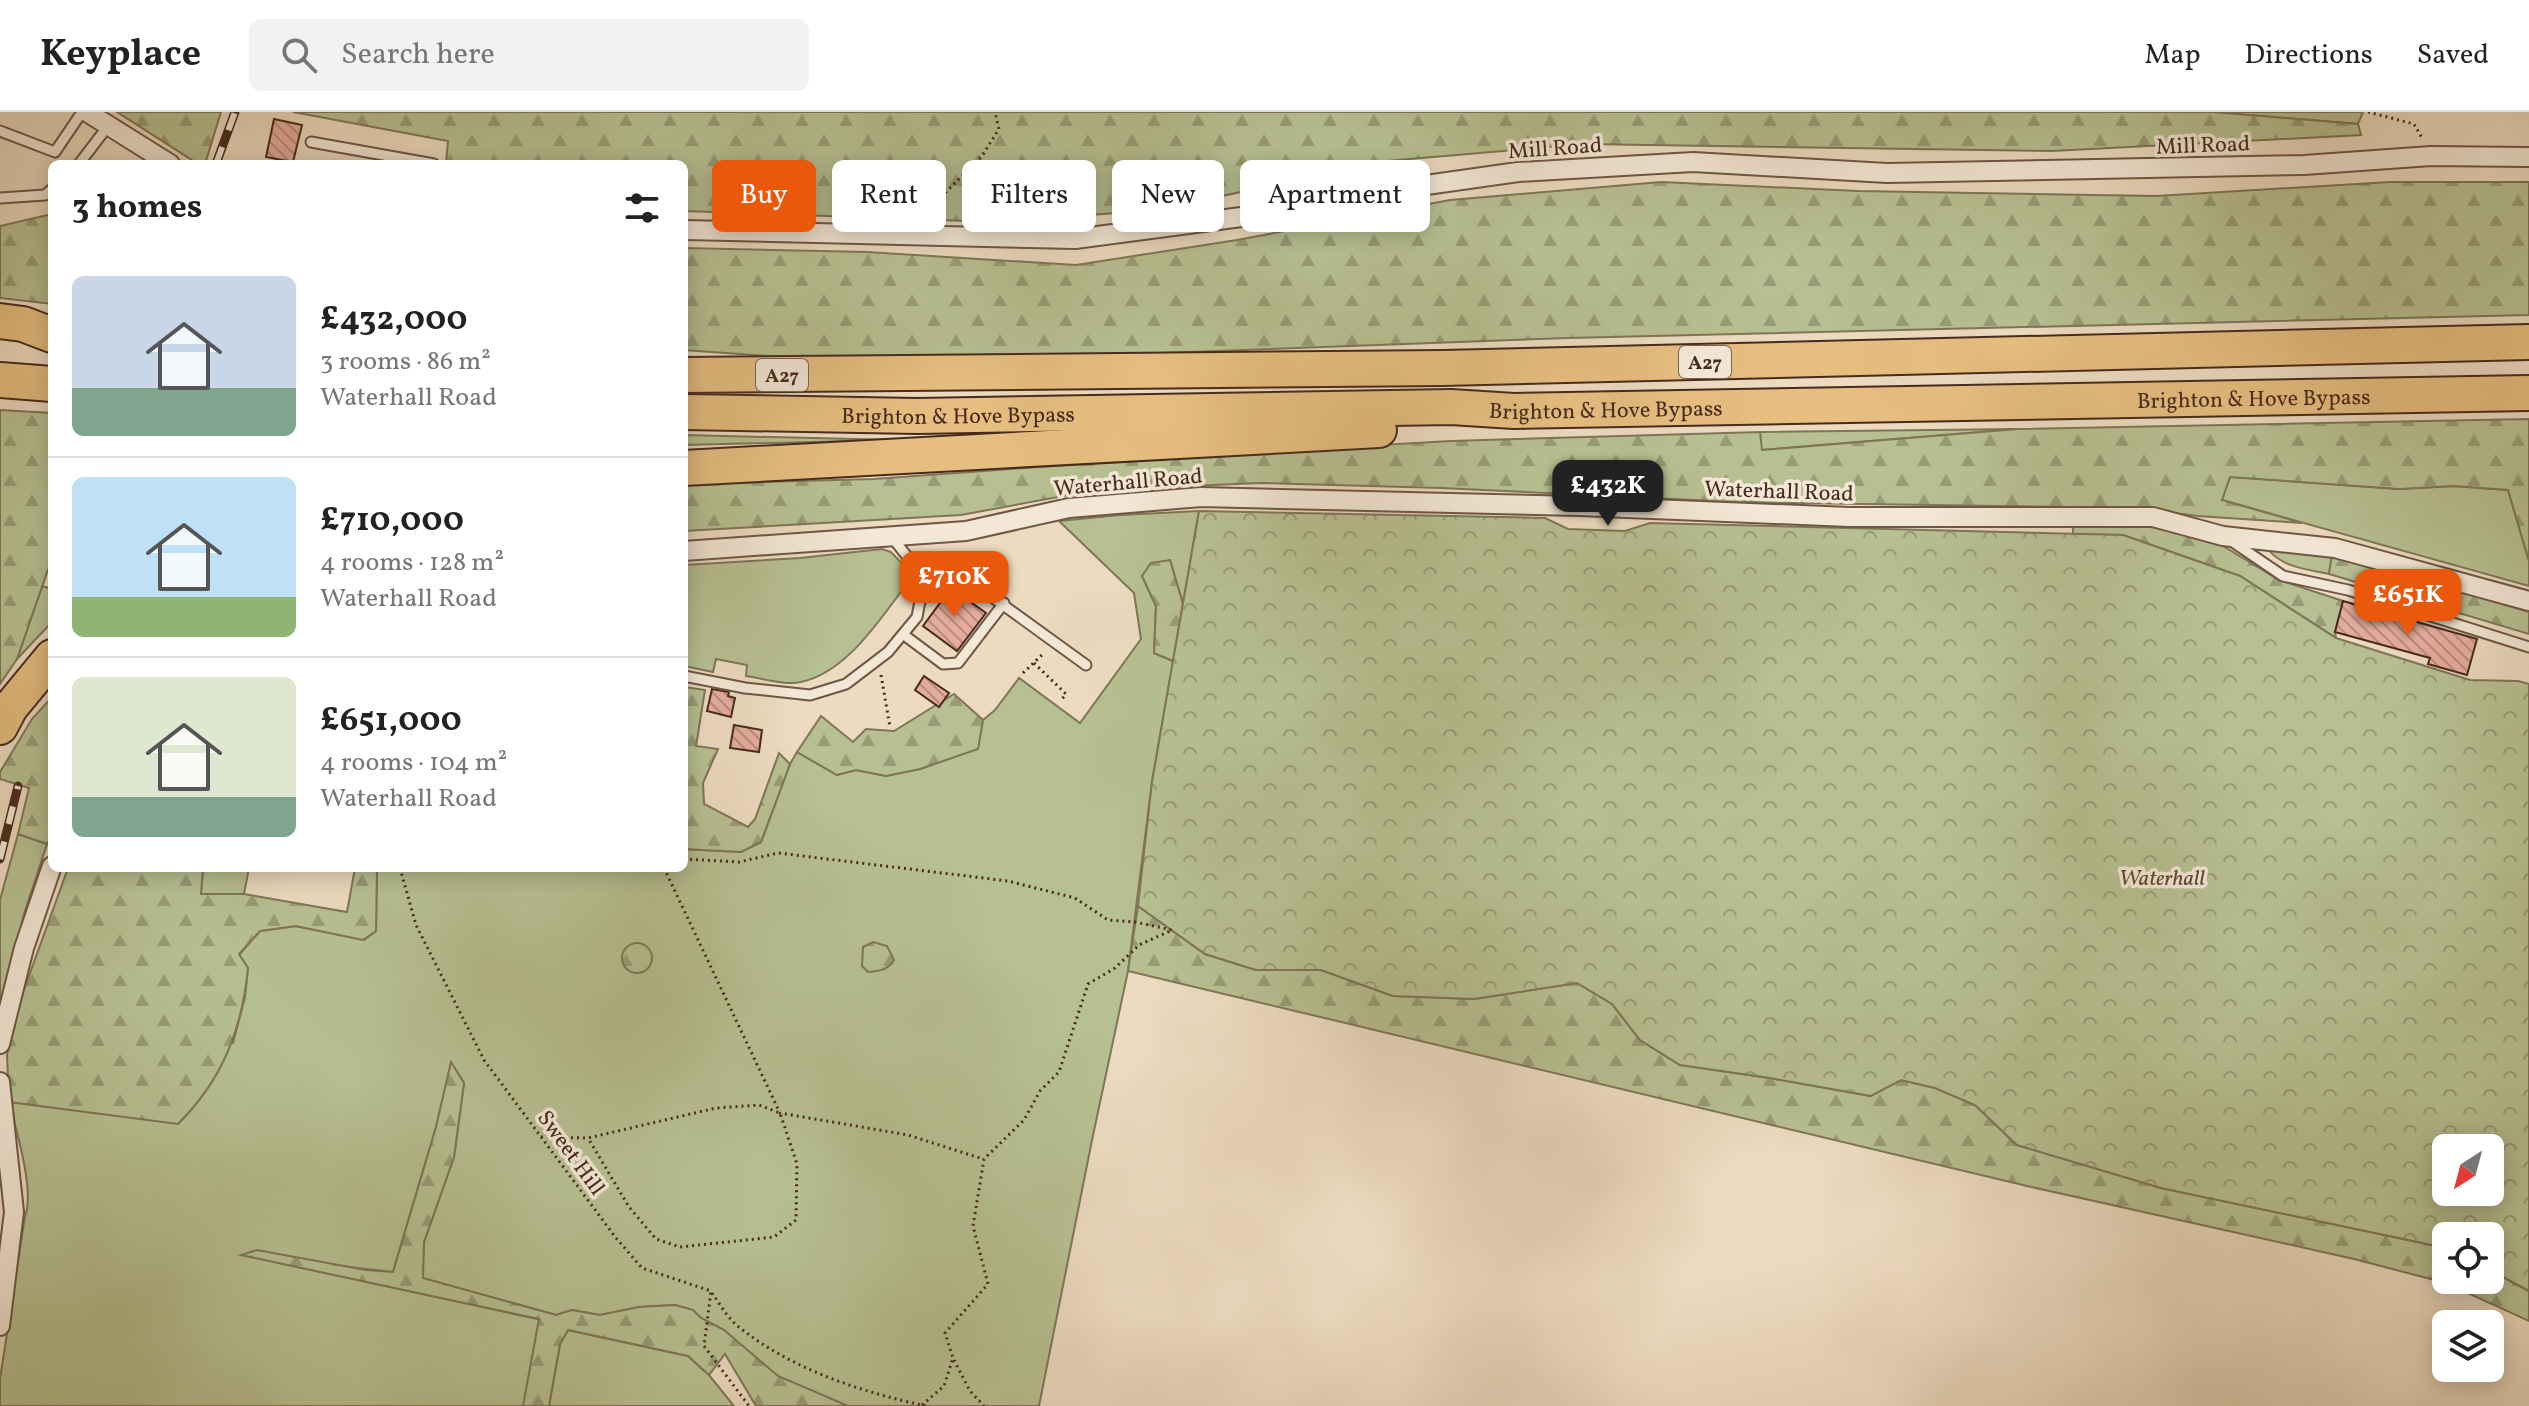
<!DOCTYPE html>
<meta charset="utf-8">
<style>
body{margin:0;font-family:Vollkorn,serif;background:#f2f2f2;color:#222;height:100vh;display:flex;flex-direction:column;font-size:30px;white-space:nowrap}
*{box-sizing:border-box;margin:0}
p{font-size:26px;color:#767676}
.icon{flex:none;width:44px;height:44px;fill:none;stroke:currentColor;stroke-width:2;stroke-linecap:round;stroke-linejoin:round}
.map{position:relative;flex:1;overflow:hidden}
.panel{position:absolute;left:48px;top:48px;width:640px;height:712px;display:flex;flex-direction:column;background:#fff;border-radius:12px;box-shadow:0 4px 20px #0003}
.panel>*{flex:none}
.hud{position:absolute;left:712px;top:48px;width:760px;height:72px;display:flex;gap:16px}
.needle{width:52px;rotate:216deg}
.controls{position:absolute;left:2432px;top:1022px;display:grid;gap:16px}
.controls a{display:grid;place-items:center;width:72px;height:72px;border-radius:12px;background:#fff;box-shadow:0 4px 20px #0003;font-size:40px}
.price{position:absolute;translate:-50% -68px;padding:0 18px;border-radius:16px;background:#ea580c;color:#fff;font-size:26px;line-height:52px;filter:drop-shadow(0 2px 4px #0008)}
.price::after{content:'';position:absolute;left:50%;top:48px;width:24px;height:18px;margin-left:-12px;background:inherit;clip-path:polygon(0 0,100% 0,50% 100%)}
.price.selected{background:#222;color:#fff}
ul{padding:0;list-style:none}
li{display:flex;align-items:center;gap:24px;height:200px;padding:0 24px}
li+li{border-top:2px solid #e0e0e0}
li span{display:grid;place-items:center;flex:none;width:224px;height:160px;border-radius:12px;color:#555}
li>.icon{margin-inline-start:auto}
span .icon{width:96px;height:96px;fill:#fffc;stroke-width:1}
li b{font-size:34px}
h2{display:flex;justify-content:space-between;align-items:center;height:96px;padding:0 24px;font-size:34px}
.pill{padding:0 28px;border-radius:12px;background:#fff;box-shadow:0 4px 20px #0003;font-size:28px;line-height:72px}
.pill.selected{background:#ea580c;color:#fff}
header{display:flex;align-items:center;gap:48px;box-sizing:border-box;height:112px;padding:0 40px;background:#fff;border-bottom:2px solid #e0e0e0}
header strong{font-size:38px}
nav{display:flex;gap:44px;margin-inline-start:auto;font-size:28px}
.search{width:560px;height:72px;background:#f2f2f2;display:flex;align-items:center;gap:20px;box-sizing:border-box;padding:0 28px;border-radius:12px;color:#767676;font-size:30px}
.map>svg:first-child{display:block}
</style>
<header>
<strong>Keyplace</strong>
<div class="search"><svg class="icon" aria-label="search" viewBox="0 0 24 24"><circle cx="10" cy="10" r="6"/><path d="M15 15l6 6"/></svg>Search here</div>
<nav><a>Map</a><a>Directions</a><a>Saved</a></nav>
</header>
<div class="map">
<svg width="2529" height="1294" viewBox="0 0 2529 1294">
<defs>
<pattern id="forest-firs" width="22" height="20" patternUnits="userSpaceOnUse" patternTransform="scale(2)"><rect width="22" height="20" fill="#b7c092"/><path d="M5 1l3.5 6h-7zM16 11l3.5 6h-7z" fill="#979c76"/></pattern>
<pattern id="park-crowns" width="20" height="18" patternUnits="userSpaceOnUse" patternTransform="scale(2)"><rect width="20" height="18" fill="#b7c092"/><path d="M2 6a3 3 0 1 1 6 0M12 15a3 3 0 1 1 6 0" fill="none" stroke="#979c76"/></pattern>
<pattern id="building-back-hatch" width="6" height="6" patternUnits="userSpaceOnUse" patternTransform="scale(2)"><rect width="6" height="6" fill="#e4ac9d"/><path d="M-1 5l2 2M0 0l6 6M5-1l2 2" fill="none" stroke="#bb8c7f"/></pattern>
</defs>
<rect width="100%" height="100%" fill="#ecdbc0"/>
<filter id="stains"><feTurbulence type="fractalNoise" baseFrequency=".0025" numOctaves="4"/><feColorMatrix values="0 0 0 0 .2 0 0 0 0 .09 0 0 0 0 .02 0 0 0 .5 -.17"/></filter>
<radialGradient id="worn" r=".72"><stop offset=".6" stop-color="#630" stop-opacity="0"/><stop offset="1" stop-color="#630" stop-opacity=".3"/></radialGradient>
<g fill="#b7c092" stroke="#7f7557" stroke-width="2">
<path d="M2213,0H2363L2358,12Z"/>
<path d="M2018,317L1761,338L1760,320Z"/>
<path d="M684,323L896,328L684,333Z"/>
<path d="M2230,365L2399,377L2454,374L2508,378L2529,449V474L2222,388Z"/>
<path d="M1199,399L1183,492L1170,448L1142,464L1156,494L1154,541L1173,549L1152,670L1128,859L1092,1028L1039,1294H756L745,1237L724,1218L701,1206L692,1198L675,1193L639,1195L600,1203L572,1198L556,1203L422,1166L424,1130L454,1045L464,971L451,951L436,1015L393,1160L243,1143L551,1210L533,1294H0V1267L25,1104C35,1081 16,1016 9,990L233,931L245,885L248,856L239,843L260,819L295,814L364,828L376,819L377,756H684V737L741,740L761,730L790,652L797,640L837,663L856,658L886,664L920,657L978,636L983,608L995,598L1019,566L1080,611L1141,527L1134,481L1059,409L1120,403Z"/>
<path d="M882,437L891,440L910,460L909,469C882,504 848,560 801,570C785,574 762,566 746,564L747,553L716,547L713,560L684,554V453L800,446Z"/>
<path d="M2268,437L2332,442L2329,462C2309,458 2281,455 2268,437Z"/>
<path d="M42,474L52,477V510L17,547Z"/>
<path d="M18,722L47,732L24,802L0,899V788Z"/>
<path d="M203,756H249L244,782H201Z"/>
<path d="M568,1218L688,1244L709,1263L734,1294H549L560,1232Z"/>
</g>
<g fill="url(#forest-firs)" stroke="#7f7557" stroke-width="2">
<path d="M117,0H221L205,52H198Z"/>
<path d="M293,0H2213L2358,12L2361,23L2052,39L1583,32L1387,49L1156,98L996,110L684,99V52H448L446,51L448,29Z"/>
<path d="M1661,70L1858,79L2156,84L2390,70H2529V203L1568,226L1107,243L809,247L684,238V136L867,140L1076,153L1237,128L1450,88Z"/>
<path d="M52,102V192L0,186V114Z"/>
<path d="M0,298L52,301V446L17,547L0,572Z"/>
<path d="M2529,307V449L2508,378L2454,374L2399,377L2230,365L2222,388L2302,411L2197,404L2136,396L1735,390L1441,376L1260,371L1096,378L961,403L684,419V372L874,367L1187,344L1451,329L1760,320L1762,338L2018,317Z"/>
<path d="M2073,411L2142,413L2215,429L2279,468L2343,489L2335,520L2336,526L2240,464L2123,423L2073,422Z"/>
<path d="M2332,442L2529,500V522L2329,462Z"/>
<path d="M1170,448L1183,492L1173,549L1154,541L1156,494L1142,464L1151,451Z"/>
<path d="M685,575L705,578L696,634L718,637L703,671L704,692L748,715L755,707L779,641L790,652L761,730L741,740L684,737Z"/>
<path d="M954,582L983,608L978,637L920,657L886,664L856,658L837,663L797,640L821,604L853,630L866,617L894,619Z"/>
<path d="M52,585V723L47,732L18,722L29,676L0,667V660L32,607Z"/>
<path d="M68,756H203L201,782H244L347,800L355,756H377L376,819L363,828L296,814L260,819L239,842L248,856C242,917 223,967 178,1012L9,990L7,943L16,900Z"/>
<path d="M1138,794L1205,842L1256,858H1321L1393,884L1474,887L1577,871L1612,892L1640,928L1680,953L1769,966L1870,984L1901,968L1935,976L1975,993L2017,1033L2161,1076L2446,1136V1168H2490V1158L2529,1179V1209L2446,1171L2354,1147L2027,1074L1128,859Z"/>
<path d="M873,830L887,834L894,848C889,858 878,859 868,860L862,854L863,835Z"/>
<circle cx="637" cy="846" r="15"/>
<path d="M451,950L464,971L454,1045L424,1130L423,1166L556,1203L572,1198L600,1203L639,1195L675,1193L693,1198L701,1206L724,1218L778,1264L848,1294H756L725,1242L709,1263L688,1244L568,1218L560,1232L549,1294H523L539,1207L241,1143L257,1138L366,1158L393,1160L436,1015Z"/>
</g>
<path fill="url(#park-crowns)" stroke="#7f7557" stroke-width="2" fill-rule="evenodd" d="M1199,399L1545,406L1568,417L1625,419L1650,411L2123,423L2240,464L2336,526L2470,568L2518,569L2529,572V1179L2490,1158V1124H2446V1136L2161,1076L2017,1033L1975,993L1935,976L1901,968L1871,984L1770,966L1680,953L1640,928L1612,892L1577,871L1474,887L1393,884L1321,858H1256L1205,842L1138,794L1152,670ZM2446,1036H2490V1080H2446Z"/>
<g fill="url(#building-back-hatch)" stroke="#472a1c" stroke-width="2">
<path d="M274,7L302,13L293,50L266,45Z"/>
<path d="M951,476L986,501L957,539L923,514Z"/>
<path d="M2343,489L2477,527L2467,563L2428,552L2430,546L2335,520Z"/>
<path d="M924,564L949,581L939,595L915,578Z"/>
<path d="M712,577L729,580L728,584L735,586L731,605L707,599Z"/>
<path d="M734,613L762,618L759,640L730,636Z"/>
</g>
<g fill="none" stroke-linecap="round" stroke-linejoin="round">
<g stroke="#705645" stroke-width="13">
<g id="lane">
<path d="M0,19L55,40L82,0"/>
<path d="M311,30L434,52"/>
<path d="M79,52L108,14"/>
<path d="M0,86L45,83L52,77"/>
<path d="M2233,430L2283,464L2348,478L2529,535"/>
<path d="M926,457L963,464L1086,553"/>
<path d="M904,523L943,552L958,551L1004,491"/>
<path d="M684,564L745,576L810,583L846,572L888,540L917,505L926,457L906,443L891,424"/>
</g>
</g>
<g stroke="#705645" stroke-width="22">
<g id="street">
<path d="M87,0L170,52"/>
<path d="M684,118L1075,127L1264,102L1391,78L1518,60L1693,50L1887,61L2304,53L2431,44L2529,45"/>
<path d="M684,439L966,419L1069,396L1201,385L1579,394L1849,405H2153L2223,424L2335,436L2529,489"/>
<path d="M0,932L24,836L52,754"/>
<path d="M0,970L14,1100L0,1214"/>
</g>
</g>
<g stroke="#472a1c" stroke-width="38">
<g id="highway">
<path d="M0,209L23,212L52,223"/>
<path d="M684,263L1443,256L2529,230"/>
<path d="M0,268L52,272"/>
<path id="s1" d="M684,300L917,304L1451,295L1514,299L2529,281"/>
<path d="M684,356L1379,318"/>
<path d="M0,615L10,596L52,545"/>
</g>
</g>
<g stroke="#472a1c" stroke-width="3" stroke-dasharray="2 4" stroke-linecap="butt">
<path d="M2368,0L2414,12L2422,26"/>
<path d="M930,106L937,89L982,44L999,17L995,0"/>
<path d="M1034,551L1066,582L1062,587"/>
<path d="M1023,561L1044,541"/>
<path d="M881,563L890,615"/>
<path d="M684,747L739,750L778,741L1008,769L1075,786L1108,808L1135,810L1172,818"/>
<path d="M400,756L416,813L484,948L616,1126L642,1156L711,1179L704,1234L749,1294"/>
<path d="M664,756L780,1001L908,1023L983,1047"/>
<path d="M541,1025L588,1026L716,996L759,993L780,1001L797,1052L796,1108L774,1125L680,1135L656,1127L629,1095L588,1026"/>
<path d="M712,1181C720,1192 728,1207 739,1215C791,1257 861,1280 926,1294"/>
<path d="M954,1248L970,1279L984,1294"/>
<path d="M922,1293L944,1274L953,1246L945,1221L988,1172L973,1114L984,1047L1024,1008L1040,979L1059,960L1088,872L1115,856L1139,833L1172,818"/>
</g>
<use href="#lane" stroke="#f3e8d6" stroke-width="9"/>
<use href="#street" stroke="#f3e8d6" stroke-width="18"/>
<use href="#highway" stroke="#e6be80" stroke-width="34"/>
<g stroke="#472a1c" stroke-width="9">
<g id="rail">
<path d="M216,52L235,0"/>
<path d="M0,747L18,674"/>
</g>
</g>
<use href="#rail" stroke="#f3e8d6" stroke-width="6" stroke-dasharray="18" stroke-linecap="butt"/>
</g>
<g text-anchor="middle" stroke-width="7" stroke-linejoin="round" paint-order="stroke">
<g fill="#f3e8d6" stroke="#7b6354" stroke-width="2">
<rect x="1679" y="234" width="52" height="32" rx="6"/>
<rect x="756" y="247" width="52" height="32" rx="6"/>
</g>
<g font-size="20" font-weight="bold" fill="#472a1c">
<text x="1705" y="257">A27</text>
<text x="782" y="270">A27</text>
</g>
<g font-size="22" fill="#472a1c" stroke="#f3e8d6">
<text transform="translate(2203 32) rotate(-2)" y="8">Mill Road</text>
<text transform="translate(1555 35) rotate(-4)" y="8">Mill Road</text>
<text dy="8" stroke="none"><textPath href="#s1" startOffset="1570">Brighton &amp; Hove Bypass</textPath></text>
<text dy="8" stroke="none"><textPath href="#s1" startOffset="922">Brighton &amp; Hove Bypass</textPath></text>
<text dy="8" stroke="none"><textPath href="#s1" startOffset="274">Brighton &amp; Hove Bypass</textPath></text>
<text transform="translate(1128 369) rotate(-5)" y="8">Waterhall Road</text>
<text transform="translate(1779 378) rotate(2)" y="8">Waterhall Road</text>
<text transform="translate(572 1040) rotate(54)" y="8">Sweet Hill</text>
</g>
<g font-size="22" font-style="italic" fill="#5d4834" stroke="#f3e8d6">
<text x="2162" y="773">Waterhall</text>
</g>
</g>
<rect width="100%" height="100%" filter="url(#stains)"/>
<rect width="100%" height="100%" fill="url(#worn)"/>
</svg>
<div class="controls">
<a><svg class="needle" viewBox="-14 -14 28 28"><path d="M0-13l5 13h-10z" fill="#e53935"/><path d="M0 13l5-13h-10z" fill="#767676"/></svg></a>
<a><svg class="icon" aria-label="locate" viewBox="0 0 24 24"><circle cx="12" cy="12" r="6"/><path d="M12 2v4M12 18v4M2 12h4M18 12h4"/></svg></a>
<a><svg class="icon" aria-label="layers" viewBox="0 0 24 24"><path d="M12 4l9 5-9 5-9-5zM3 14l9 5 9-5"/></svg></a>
</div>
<b class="price selected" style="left:1608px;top:416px">£432K</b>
<b class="price" style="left:954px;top:507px">£710K</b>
<b class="price" style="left:2408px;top:525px">£651K</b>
<div class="hud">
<a class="pill selected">Buy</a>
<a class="pill">Rent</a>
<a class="pill">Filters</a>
<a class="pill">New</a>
<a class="pill">Apartment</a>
</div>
<section class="panel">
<h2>3 homes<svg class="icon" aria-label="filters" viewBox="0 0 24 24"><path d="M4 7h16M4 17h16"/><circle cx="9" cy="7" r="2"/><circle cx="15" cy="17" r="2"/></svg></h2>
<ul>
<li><span style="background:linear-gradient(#c9d6e8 70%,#7fa58c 0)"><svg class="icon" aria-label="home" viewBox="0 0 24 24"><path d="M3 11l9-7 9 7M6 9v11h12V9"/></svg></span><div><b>£432,000</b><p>3 rooms · 86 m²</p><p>Waterhall Road</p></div></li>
<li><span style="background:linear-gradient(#bfe0f5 75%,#8fb573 0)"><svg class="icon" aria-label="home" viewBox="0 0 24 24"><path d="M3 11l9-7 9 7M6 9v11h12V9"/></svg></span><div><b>£710,000</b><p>4 rooms · 128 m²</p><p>Waterhall Road</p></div></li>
<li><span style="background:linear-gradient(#dfe7d0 75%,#7fa58c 0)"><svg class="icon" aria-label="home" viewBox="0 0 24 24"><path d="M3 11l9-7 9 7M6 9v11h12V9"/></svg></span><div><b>£651,000</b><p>4 rooms · 104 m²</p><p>Waterhall Road</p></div></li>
</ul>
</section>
</div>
